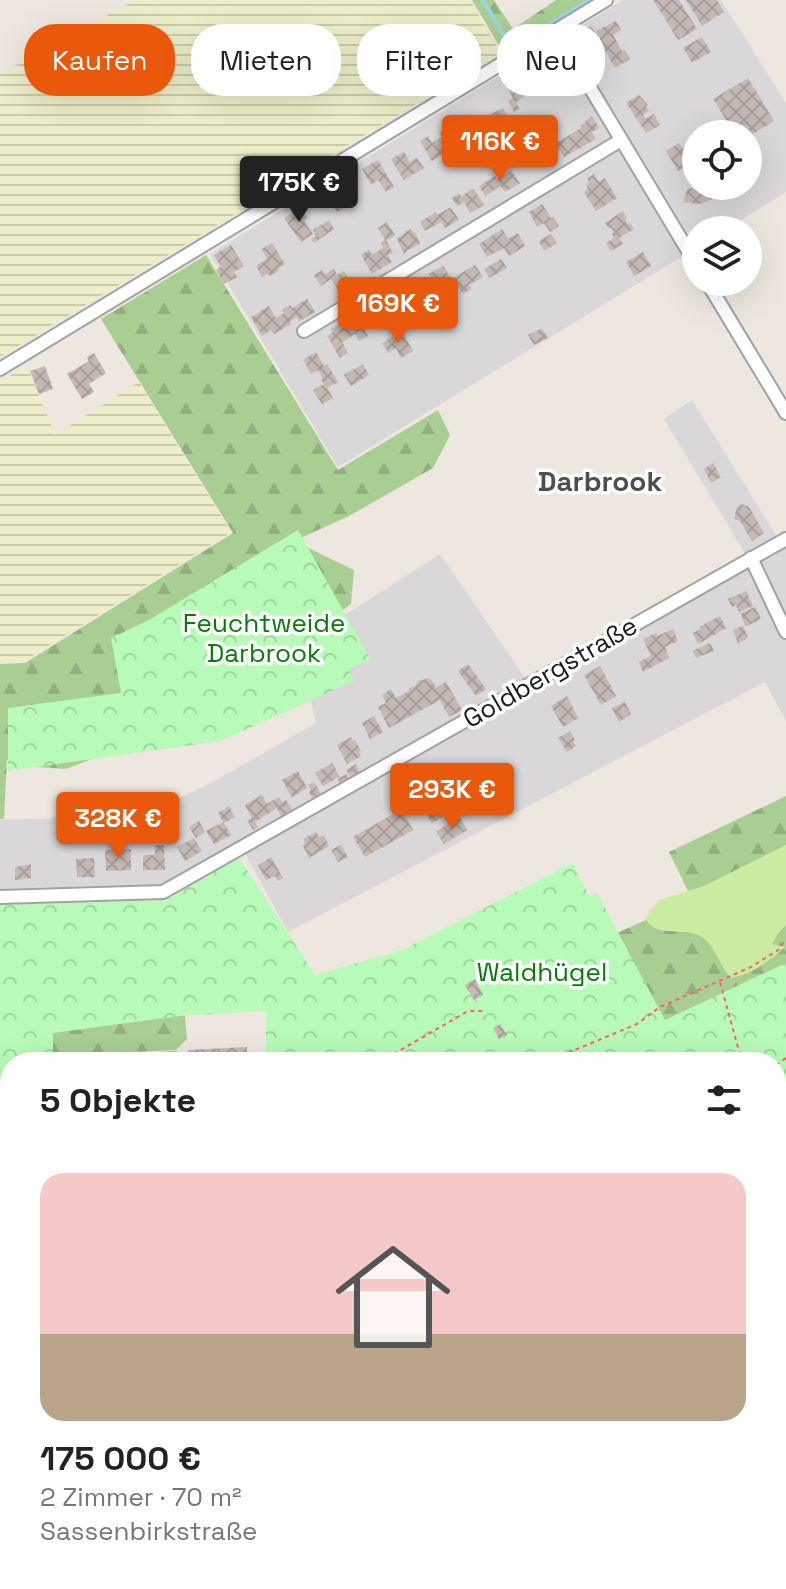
<!DOCTYPE html>
<html lang="de">
<meta charset="utf-8">
<style>
body{margin:0;font-family:"Space Grotesk",sans-serif;background:#f2f2f2;color:#222;height:100vh;display:flex;flex-direction:column;font-size:30px;white-space:nowrap}
*{box-sizing:border-box;margin:0}
p{font-size:26px;color:#767676}
.icon{flex:none;width:44px;height:44px;fill:none;stroke:currentColor;stroke-width:2;stroke-linecap:round;stroke-linejoin:round}
.map{position:relative;flex:1;overflow:hidden}
.sheet{position:absolute;left:0px;top:1052px;width:786px;height:538px;display:flex;flex-direction:column;background:#fff;border-radius:32px 32px 0 0;box-shadow:0 8px 32px #0002}
.sheet>*{flex:none}
.top-card{position:absolute;left:24px;top:24px;width:738px;height:72px;display:flex;gap:16px}
.tools{position:absolute;left:682px;top:120px;display:grid;gap:16px}
.tools a{display:grid;place-items:center;width:80px;height:80px;border-radius:50%;background:#fff;box-shadow:0 8px 32px #0002;font-size:40px}
.price{position:absolute;translate:-50% -68px;padding:0 18px;border-radius:8px;background:#ea580c;color:#fff;font-size:26px;line-height:52px;filter:drop-shadow(0 2px 4px #0008)}
.price::after{content:'';position:absolute;left:50%;top:48px;width:24px;height:18px;margin-left:-12px;background:inherit;clip-path:polygon(0 0,100% 0,50% 100%)}
.price.active{background:#222;color:#fff}
ul{padding:0;list-style:none}
li{display:grid;align-content:center;gap:16px;height:424px;padding:0 40px}
li span{display:grid;place-items:center;height:248px;border-radius:24px;color:#555}
li>.icon{margin-inline-start:auto}
span .icon{width:144px;height:144px;fill:#fffc;stroke-width:1}
li b{font-size:34px}
h2{display:flex;justify-content:space-between;align-items:center;height:96px;padding:0 40px;font-size:34px}
.tag{padding:0 28px;border-radius:32px;background:#fff;box-shadow:0 8px 32px #0002;font-size:28px;line-height:72px}
.tag.active{background:#ea580c;color:#fff}
.map>svg:first-child{display:block}
</style>
<div class="map">
<svg width="786" height="1589" viewBox="0 0 786 1589">
<defs>
<pattern id="farmland-rules" width="6" height="5" patternUnits="userSpaceOnUse" patternTransform="scale(2)"><rect width="6" height="5" fill="#ededc9"/><path d="M0 2.5h6" fill="none" stroke="#cbcbac"/></pattern>
<pattern id="forest-firs" width="22" height="20" patternUnits="userSpaceOnUse" patternTransform="scale(2)"><rect width="22" height="20" fill="#a9ce92"/><path d="M5 1l3.5 6h-7zM16 11l3.5 6h-7z" fill="#91b07d"/></pattern>
<pattern id="park-crowns" width="20" height="18" patternUnits="userSpaceOnUse" patternTransform="scale(2)"><rect width="20" height="18" fill="#b8fbb8"/><path d="M2 6a3 3 0 1 1 6 0M12 15a3 3 0 1 1 6 0" fill="none" stroke="#9ed79e"/></pattern>
<pattern id="building-cross-hatch" width="8" height="8" patternUnits="userSpaceOnUse" patternTransform="scale(2)"><rect width="8" height="8" fill="#c5b9b3"/><path d="M0 0l8 8M0 8l8-8" fill="none" stroke="#a99e99"/></pattern>
</defs>
<rect width="100%" height="100%" fill="#ede7df"/>
<g fill="#d9d7d7" fill-rule="evenodd">
<path d="M623,0H721L786,103V192L725,230H696V248L338,467L210,254ZM696,134H748V186H696Z"/>
<path d="M692,400L784,548L786,547V721L765,682L288,932L239,842L162,884L0,889V820L143,815L213,782L316,723L307,682L345,615L440,554L534,691L752,565L664,419Z"/>
<path d="M10,1416V1580H534L539,1589H0V1423Z"/>
</g>
<g fill="url(#farmland-rules)">
<path d="M135,0H470L500,53L0,357V74Z"/>
<path d="M27,366L55,435L139,382L231,532L24,661H0V381Z"/>
</g>
<path fill="#cbeba1" d="M786,845V925L779,932L786,947C771,960 751,975 731,978L724,971L710,945L685,931L655,929L647,923L646,920L650,910L660,900L704,886Z"/>
<g fill="url(#forest-firs)">
<path d="M472,0H494L513,29L556,0H595L553,27L504,54Z"/>
<path d="M206,255L338,470L438,410L450,435L433,468L349,516L294,541L354,570L351,604L332,618L129,722L102,755L66,769L22,766L7,760L4,819H0V664L25,663L233,533L101,319Z"/>
<path d="M786,796V845L704,886L688,891L669,852Z"/>
<path d="M0,907L178,939L187,1039L176,1050L65,1055V1062H10V1121L0,1122Z"/>
<path d="M646,920C656,937 684,927 700,936C715,944 719,966 731,978C751,975 771,960 785,947L772,944L779,932L786,925V1053L776,1062L774,1060L662,1062L608,937Z"/>
<path d="M0,1139H10V1390L0,1397Z"/>
</g>
<g fill="url(#park-crowns)">
<path d="M298,530L371,660L349,669L354,681L220,741L8,771V708L121,693L111,638L149,620Z"/>
<path d="M238,856L315,975L402,950L573,863L589,896L597,893L665,1020L786,963V1589H562L558,1580H776V1062H555L549,1055L531,1062H266V1011L179,1016L53,1033V1062H10V1118H0V905L167,900Z"/>
</g>
<g fill="none" stroke-linecap="round" stroke-linejoin="round">
<path stroke="#9dd4dd" stroke-width="4" d="M483,0L509,44L513,46L589,0"/>
</g>
<g fill="url(#building-cross-hatch)">
<path d="M653,0H679L697,29L678,40Z"/>
<path d="M686,0H717L724,12L702,26Z"/>
<path d="M616,21L621,30L613,35L622,51L625,50L630,59L615,68L594,32Z"/>
<path d="M591,26L595,32L581,40L577,35Z"/>
<path d="M702,37L711,52L692,63L683,48Z"/>
<path d="M522,78L530,93L516,102L520,109L514,112L508,101L513,98L507,87Z"/>
<path d="M748,78L774,121L748,137V134H735L713,99Z"/>
<path d="M639,95L648,105L646,106L649,111L643,115L645,119L654,114L660,125L646,133L626,103Z"/>
<path d="M503,108L513,124L500,132L504,139L497,143L487,127L493,123L489,115Z"/>
<path d="M592,116L599,128L592,132L596,139L564,157L560,150L543,160L533,145L543,139L548,145L556,140L558,142L581,128L580,126L586,122L585,121Z"/>
<path d="M473,128L476,133L480,130L486,140L465,152L467,156L462,158L455,146L461,142L458,137Z"/>
<path d="M444,129L451,140L446,142L450,150L432,161L420,141L428,136L432,143L442,137L439,132Z"/>
<path d="M679,143L693,162L678,171L666,151Z"/>
<path d="M404,152L410,162L417,158L424,168L404,180L391,159Z"/>
<path d="M378,160L394,187L386,192L378,180L371,185L362,169Z"/>
<path d="M511,170L520,183L505,192L501,186L485,196L479,186L495,176L497,179Z"/>
<path d="M594,174L599,182L605,178L617,198L596,211L584,192L588,189L586,184L589,182L587,179Z"/>
<path d="M346,179L353,189L346,193L351,202V204L337,212L327,197L338,188L340,189L338,184Z"/>
<path d="M706,187L713,199L700,204L683,202L688,188L697,189Z"/>
<path d="M471,189H474L484,205L470,213L464,202L457,206L452,198L459,193L461,197Z"/>
<path d="M542,204L551,218L553,217L559,226L550,232L544,223L537,227L529,212Z"/>
<path d="M301,207L308,218L304,221L313,234L301,242L284,218Z"/>
<path d="M451,207L459,220L445,228L441,222L425,231L420,222L436,212L437,215Z"/>
<path d="M623,211L627,218L625,220L627,224L630,223L634,229L619,238L623,244L611,251L606,243L614,238L612,234L614,232L611,228L609,229L605,223Z"/>
<path d="M329,220L334,229L314,243L311,239L316,236L313,230Z"/>
<path d="M387,222L395,235L386,241L378,228Z"/>
<path d="M410,229L416,234L420,244L408,250L404,254L397,239Z"/>
<path d="M502,229L508,239L518,233L525,246L509,256L504,248L487,257L479,244Z"/>
<path d="M551,234L557,243L544,251L539,241Z"/>
<path d="M386,240L393,253L388,255L392,262L372,274L361,255L369,250L372,255L383,248L381,243Z"/>
<path d="M272,243L285,264L278,268L279,270L270,276L268,274L262,277L256,266L267,259L262,249Z"/>
<path d="M231,245L244,266L234,272L237,277L224,284L216,270L221,267L214,255Z"/>
<path d="M643,252L651,266L634,276L626,262Z"/>
<path d="M501,259L507,268L489,278L484,269Z"/>
<path d="M475,265L483,277L469,285L472,288L463,294L459,288L451,293L456,303L442,312L436,302L443,298L429,274L443,266L451,279Z"/>
<path d="M334,269L337,275L344,271L353,285L340,293L331,279L321,286L314,275L322,270L325,274Z"/>
<path d="M392,294L398,304L402,302L404,306L411,302L417,312L421,309L426,317L412,326L406,318L399,322L394,313L387,317L378,302Z"/>
<path d="M307,299L315,312L299,321L297,317L289,322L291,324L274,334L271,330L262,336L251,317L269,306L276,318L284,313L282,310L290,305L292,308Z"/>
<path d="M368,313L375,325L365,331L368,336L359,341L355,334L342,342L348,353L340,358L327,336L333,332L331,329L345,321L347,325L348,323Z"/>
<path d="M542,328L548,338L534,345L528,335Z"/>
<path d="M402,331L413,351L401,358L396,348L388,353L382,343Z"/>
<path d="M316,352L324,366L327,364L338,382L327,388L333,398L322,404L313,390L324,384L321,380L323,379L318,370L311,374L303,360Z"/>
<path d="M94,353L106,373L89,384L94,392L82,399L67,374L89,361L87,357Z"/>
<path d="M363,364L369,375L351,386L344,375Z"/>
<path d="M45,366L53,389L39,394L30,371Z"/>
<path d="M713,463L721,477L711,483L704,469Z"/>
<path d="M741,504L749,507L764,533L752,541L740,521L734,519L737,507Z"/>
<path d="M746,591L753,606L739,612L736,605L732,607L728,599Z"/>
<path d="M755,607L761,619L745,627L741,613Z"/>
<path d="M720,616L726,628L698,644L693,633L701,629L700,627L705,625L704,624Z"/>
<path d="M743,626L748,638L738,643L733,630Z"/>
<path d="M673,629L678,641L665,647L669,658L643,672L639,662L651,656L643,639L656,633L657,636Z"/>
<path d="M710,643L714,651L696,658L693,651Z"/>
<path d="M468,664L486,689L476,696L458,671Z"/>
<path d="M600,666L616,696L601,705L584,675Z"/>
<path d="M429,678L434,683L435,688L446,682L462,710L449,717L440,700L389,728L378,707L386,703L382,695L391,689L396,698L409,691V688L415,687L418,681Z"/>
<path d="M567,696L578,718L563,727L551,706Z"/>
<path d="M625,702L631,714L619,722L612,708Z"/>
<path d="M374,716L383,732L370,739L362,723Z"/>
<path d="M570,731L575,740L573,742L576,746L567,752L558,738Z"/>
<path d="M351,737L353,741L355,740L361,751L359,752L361,756L347,764L337,745Z"/>
<path d="M332,763L340,777L347,774L350,780L341,785L337,778L323,786L315,773Z"/>
<path d="M356,764L361,774L352,779L346,770Z"/>
<path d="M447,765L455,779L445,784L444,782L439,785L440,787L418,800L413,791L425,784L422,779Z"/>
<path d="M298,771L307,788L292,797L282,780Z"/>
<path d="M457,779L462,789L453,794L448,785Z"/>
<path d="M314,782L322,796L314,801L309,792L311,790L308,785Z"/>
<path d="M262,795L267,804L279,797L282,802L286,800L294,812L282,818L277,808L255,822L258,827L253,830L247,820L252,818L245,805Z"/>
<path d="M455,795L460,805L441,814L443,817L432,823L425,812Z"/>
<path d="M229,806L235,817L224,823L231,835L214,844L206,831L223,822L218,813Z"/>
<path d="M402,809L413,830L365,857L353,837Z"/>
<path d="M460,818L467,830L444,844L436,831Z"/>
<path d="M199,821L205,832L196,838L189,827Z"/>
<path d="M316,832L319,837L324,836L329,846L309,858L303,846L305,844L303,839Z"/>
<path d="M194,838L202,851L185,861L177,847Z"/>
<path d="M155,845H164L165,870H143V855H155Z"/>
<path d="M341,845L348,857L338,862L331,850Z"/>
<path d="M131,849V870L106,871L105,850Z"/>
<path d="M271,857L283,878L278,881L275,876L266,880L258,865Z"/>
<path d="M94,858L95,877H77L76,859Z"/>
<path d="M31,864V878L15,880V867Z"/>
<path d="M475,979L483,995L474,1000L465,985Z"/>
<path d="M500,1024L507,1035L499,1039L493,1028Z"/>
<path d="M247,1047V1062H188V1050Z"/>
<path d="M177,1051V1062H133V1058H139V1053Z"/>
<path d="M10,1453V1473L8,1474L0,1462Z"/>
<path d="M424,1580H439L444,1589H421L420,1586L425,1583Z"/>
<path d="M495,1580H502L506,1588L522,1580L527,1589H493L489,1583Z"/>
</g>
<g fill="none" stroke-linecap="round" stroke-linejoin="round">
<g stroke="#a2a2a2" stroke-width="16">
<g id="minor">
<path d="M556,31L696,264"/>
<path d="M707,282L786,413"/>
<path d="M304,331L621,140"/>
<path d="M0,369L606,0"/>
<path d="M751,558L786,632"/>
<path d="M0,897L163,892L786,539"/>
<path d="M0,1130H10"/>
<path d="M0,1410L10,1403"/>
<path d="M0,1494L10,1513"/>
<path d="M0,1563L10,1558"/>
<path d="M44,1580L49,1589"/>
<path d="M546,1580L551,1589"/>
<path d="M202,1589L210,1580"/>
<path d="M390,1589L397,1580"/>
</g>
</g>
<g stroke="#ff615e" stroke-width="2" stroke-dasharray="4 4" stroke-linecap="butt">
<path d="M720,982L742,1062"/>
<path d="M380,1062L468,1011H485"/>
<path d="M546,1062L637,1024L660,1007L751,967L778,950L786,939"/>
<path d="M776,1065L786,1058"/>
<path d="M0,1186L10,1185"/>
<path d="M0,1347L10,1348"/>
<path d="M776,1367L786,1379"/>
<path d="M776,1568L786,1575"/>
</g>
<use href="#minor" stroke="#fff" stroke-width="12"/>
</g>
<g text-anchor="middle" stroke-width="7" stroke-linejoin="round" paint-order="stroke">
<g font-size="26" fill="#067b07" stroke="#fff">
<text x="264" y="632">Feuchtweide<tspan x="264" dy="30">Darbrook</tspan></text>
<text x="542" y="981">Waldhügel</text>
</g>
<g font-size="26" fill="#1b1b1b" stroke="#fff">
<text transform="translate(550 672) rotate(-30)" y="9">Goldbergstraße</text>
</g>
<g font-size="28" font-weight="bold" fill="#4e4e4e" stroke="#fff">
<text x="600" y="491">Darbrook</text>
</g>
</g>
</svg>
<div class="tools">
<a><svg class="icon" aria-label="locate" viewBox="0 0 24 24"><circle cx="12" cy="12" r="6"/><path d="M12 2v4M12 18v4M2 12h4M18 12h4"/></svg></a>
<a><svg class="icon" aria-label="layers" viewBox="0 0 24 24"><path d="M12 4l9 5-9 5-9-5zM3 14l9 5 9-5"/></svg></a>
</div>
<b class="price" style="left:500px;top:183px">116K €</b>
<b class="price active" style="left:299px;top:224px">175K €</b>
<b class="price" style="left:398px;top:345px">169K €</b>
<b class="price" style="left:452px;top:831px">293K €</b>
<b class="price" style="left:118px;top:860px">328K €</b>
<div class="top-card">
<a class="tag active">Kaufen</a>
<a class="tag">Mieten</a>
<a class="tag">Filter</a>
<a class="tag">Neu</a>
</div>
<section class="sheet">
<h2>5 Objekte<svg class="icon" aria-label="filters" viewBox="0 0 24 24"><path d="M4 7h16M4 17h16"/><circle cx="9" cy="7" r="2"/><circle cx="15" cy="17" r="2"/></svg></h2>
<ul>
<li><span style="background:linear-gradient(#f6c9c9 65%,#b9a48a 0)"><svg class="icon" aria-label="home" viewBox="0 0 24 24"><path d="M3 11l9-7 9 7M6 9v11h12V9"/></svg></span><div><b>175 000 €</b><p>2 Zimmer · 70 m²</p><p>Sassenbirkstraße</p></div></li>
</ul>
</section>
</div>
